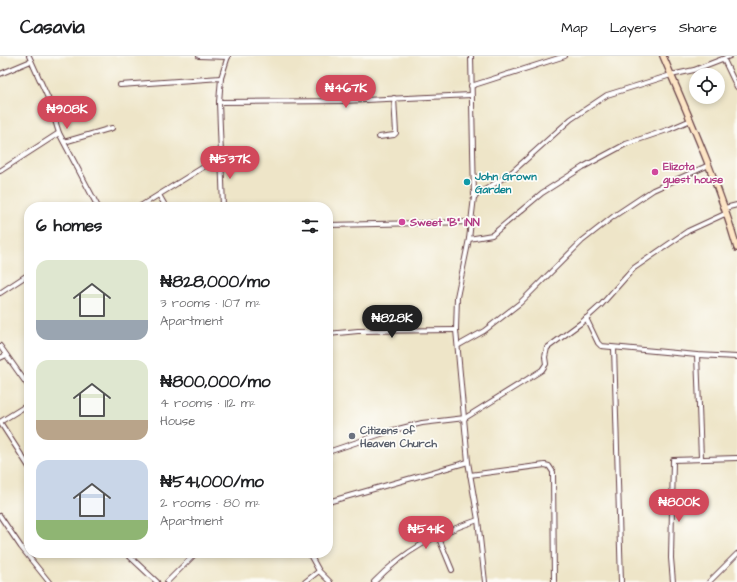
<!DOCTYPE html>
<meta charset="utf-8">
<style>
body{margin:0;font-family:"Architects Daughter",sans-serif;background:#f2f2f2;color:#202124;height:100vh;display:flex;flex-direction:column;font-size:15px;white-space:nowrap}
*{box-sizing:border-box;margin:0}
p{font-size:13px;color:#757577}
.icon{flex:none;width:22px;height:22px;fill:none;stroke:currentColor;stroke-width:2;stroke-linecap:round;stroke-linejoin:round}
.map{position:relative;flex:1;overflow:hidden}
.side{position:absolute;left:24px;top:146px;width:309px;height:356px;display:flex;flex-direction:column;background:#fff;border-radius:16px;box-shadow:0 2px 6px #0003}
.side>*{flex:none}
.controls{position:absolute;left:689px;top:12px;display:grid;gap:8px}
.controls a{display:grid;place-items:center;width:36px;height:36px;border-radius:50%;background:#fff;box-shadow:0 2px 6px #0003;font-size:20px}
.price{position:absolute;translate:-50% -34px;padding:0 9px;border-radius:14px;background:#d1495b;color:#fff;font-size:13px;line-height:26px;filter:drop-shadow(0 1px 2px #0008)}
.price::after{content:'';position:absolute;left:50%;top:24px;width:12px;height:9px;margin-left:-6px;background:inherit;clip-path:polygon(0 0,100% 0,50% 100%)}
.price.current{background:#222;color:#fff}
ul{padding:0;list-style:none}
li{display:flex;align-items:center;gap:12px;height:100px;padding:0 12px}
li span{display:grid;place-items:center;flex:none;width:112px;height:80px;border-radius:12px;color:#555}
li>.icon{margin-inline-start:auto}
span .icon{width:48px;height:48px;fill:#fffc;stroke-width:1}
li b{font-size:17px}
h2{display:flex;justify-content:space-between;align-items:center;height:48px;padding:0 12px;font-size:17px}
header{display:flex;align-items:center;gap:24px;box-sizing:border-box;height:56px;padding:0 20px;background:#fff;border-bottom:1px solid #e0e0e0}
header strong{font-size:19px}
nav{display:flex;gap:22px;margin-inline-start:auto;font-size:14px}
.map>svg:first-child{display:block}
</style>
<header>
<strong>Casavia</strong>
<nav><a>Map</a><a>Layers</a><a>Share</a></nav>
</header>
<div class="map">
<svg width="737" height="526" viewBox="0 0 737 526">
<rect width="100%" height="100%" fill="#fdfcf7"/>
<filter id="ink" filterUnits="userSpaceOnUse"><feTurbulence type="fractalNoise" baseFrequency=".025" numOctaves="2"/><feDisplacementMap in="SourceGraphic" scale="8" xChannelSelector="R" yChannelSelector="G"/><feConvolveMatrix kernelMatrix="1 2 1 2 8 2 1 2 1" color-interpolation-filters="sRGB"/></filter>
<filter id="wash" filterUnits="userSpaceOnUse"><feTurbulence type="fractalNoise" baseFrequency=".012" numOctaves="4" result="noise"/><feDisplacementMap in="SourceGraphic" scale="16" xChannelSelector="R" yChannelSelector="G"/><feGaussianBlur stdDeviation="0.9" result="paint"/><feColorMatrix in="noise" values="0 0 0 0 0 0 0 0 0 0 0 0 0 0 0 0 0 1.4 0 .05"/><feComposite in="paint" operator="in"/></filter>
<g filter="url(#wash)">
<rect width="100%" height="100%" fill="#eee5c8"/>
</g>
<g filter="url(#ink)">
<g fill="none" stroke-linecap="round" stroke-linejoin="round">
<g stroke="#633d43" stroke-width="6">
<g id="street">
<path d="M29,0L48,42L59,77L98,151"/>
<path d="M199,0L228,1"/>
<path d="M471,0L474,141L469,183L457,241L456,274L468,406L478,464L485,526"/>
<path d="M724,4L737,31"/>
<path d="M0,18L31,5"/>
<path d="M120,29L221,22"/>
<path d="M471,30L565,0"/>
<path d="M219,46L344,45L471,39"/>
<path d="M379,81L394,79L396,77L394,42"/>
<path d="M64,86L112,72"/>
<path d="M0,115L59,77"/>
<path d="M159,139L166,151"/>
<path d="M474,141L511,117L571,63L607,39L671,19L694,14L730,0"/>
<path d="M139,151L210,107L221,98"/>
<path d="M223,151L219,46L221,22L228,0"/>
<path d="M725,152L737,149"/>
<path d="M328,169L472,166"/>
<path d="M469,183L492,179L542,137L583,111L626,88L670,73L691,64"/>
<path d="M0,237L29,218"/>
<path d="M586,262L598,287L601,290L697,299L737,301"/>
<path d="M328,278L358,275L456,274"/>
<path d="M459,289L484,275L520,247L582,185L614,160L653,134L709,109"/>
<path d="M0,290L29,331"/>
<path d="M614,292L621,526"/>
<path d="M697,299L701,402"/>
<path d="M0,302L6,299"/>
<path d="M0,366L29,411"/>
<path d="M0,366L29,348"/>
<path d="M328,396L390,375L422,367L465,362L542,314L546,308L545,301L547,292L581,267L601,249L634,212L688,175L727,157"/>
<path d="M470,419L545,409L549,410L553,416L554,526"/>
<path d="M328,446L468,406"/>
<path d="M0,460L21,491L49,526"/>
<path d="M438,480L452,514"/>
<path d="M126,497L157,526"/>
<path d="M309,497L319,515L330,526"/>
<path d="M167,526L196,497"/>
<path d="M305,526L319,515"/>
<path d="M374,526C405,494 436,478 478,464"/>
<path d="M673,526L671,502L673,404L737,402"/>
<path d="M709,526L737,498"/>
</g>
</g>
<g stroke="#633d43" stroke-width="8">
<path id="secondary" d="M663,0C690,63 718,126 737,192"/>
</g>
<use href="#street" stroke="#fff" stroke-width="4"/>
<use href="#secondary" stroke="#fde5c5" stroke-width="5.5"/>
</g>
</g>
<g fill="#d1479c" stroke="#fdfcf7" stroke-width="1.5">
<circle cx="655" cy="116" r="4"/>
<circle cx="402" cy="166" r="4"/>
</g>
<circle fill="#0f9aa8" stroke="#fdfcf7" stroke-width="1.5" cx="467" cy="126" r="4"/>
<circle fill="#6b7280" stroke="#fdfcf7" stroke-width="1.5" cx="352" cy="380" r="4"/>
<g text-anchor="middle" stroke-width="3.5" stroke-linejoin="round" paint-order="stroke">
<g font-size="11" font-weight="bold" fill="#b23c85" stroke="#fdfcf7" text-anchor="start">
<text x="663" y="114">Elizota<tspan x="663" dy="13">guest house</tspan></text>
<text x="410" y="170">Sweet "B" INN</text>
</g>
<g font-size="11" font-weight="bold" fill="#0d838f" stroke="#fdfcf7" text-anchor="start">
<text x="475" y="124">John Grown<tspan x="475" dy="13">Garden</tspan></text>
</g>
<g font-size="11" font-weight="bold" fill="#5b616d" stroke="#fdfcf7" text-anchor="start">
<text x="360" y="378">Citizens of<tspan x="360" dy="13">Heaven Church</tspan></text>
</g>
</g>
</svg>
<div class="controls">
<a><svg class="icon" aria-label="locate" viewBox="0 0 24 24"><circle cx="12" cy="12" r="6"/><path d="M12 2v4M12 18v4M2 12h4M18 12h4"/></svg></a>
</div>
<b class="price" style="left:346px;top:53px">₦467K</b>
<b class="price" style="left:67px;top:74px">₦908K</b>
<b class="price" style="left:230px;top:124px">₦537K</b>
<b class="price current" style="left:392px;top:283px">₦828K</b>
<b class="price" style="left:679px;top:467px">₦800K</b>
<b class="price" style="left:426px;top:494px">₦541K</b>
<section class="side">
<h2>6 homes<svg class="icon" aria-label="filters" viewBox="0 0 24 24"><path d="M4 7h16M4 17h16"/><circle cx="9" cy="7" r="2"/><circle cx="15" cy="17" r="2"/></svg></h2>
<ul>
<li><span style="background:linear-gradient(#dfe7d0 75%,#9aa5b1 0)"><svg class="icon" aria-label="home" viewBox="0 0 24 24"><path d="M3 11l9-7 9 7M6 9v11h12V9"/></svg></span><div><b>₦828,000/mo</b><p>3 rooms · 107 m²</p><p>Apartment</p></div></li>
<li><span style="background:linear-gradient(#dfe7d0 75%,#b9a48a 0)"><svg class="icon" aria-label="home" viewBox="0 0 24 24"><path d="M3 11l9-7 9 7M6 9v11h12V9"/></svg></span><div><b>₦800,000/mo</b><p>4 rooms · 112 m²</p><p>House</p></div></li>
<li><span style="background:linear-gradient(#c9d6e8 75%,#8fb573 0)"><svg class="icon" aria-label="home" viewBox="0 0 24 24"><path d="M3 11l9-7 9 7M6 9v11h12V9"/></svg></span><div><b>₦541,000/mo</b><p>2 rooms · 80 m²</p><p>Apartment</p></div></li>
</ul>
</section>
</div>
